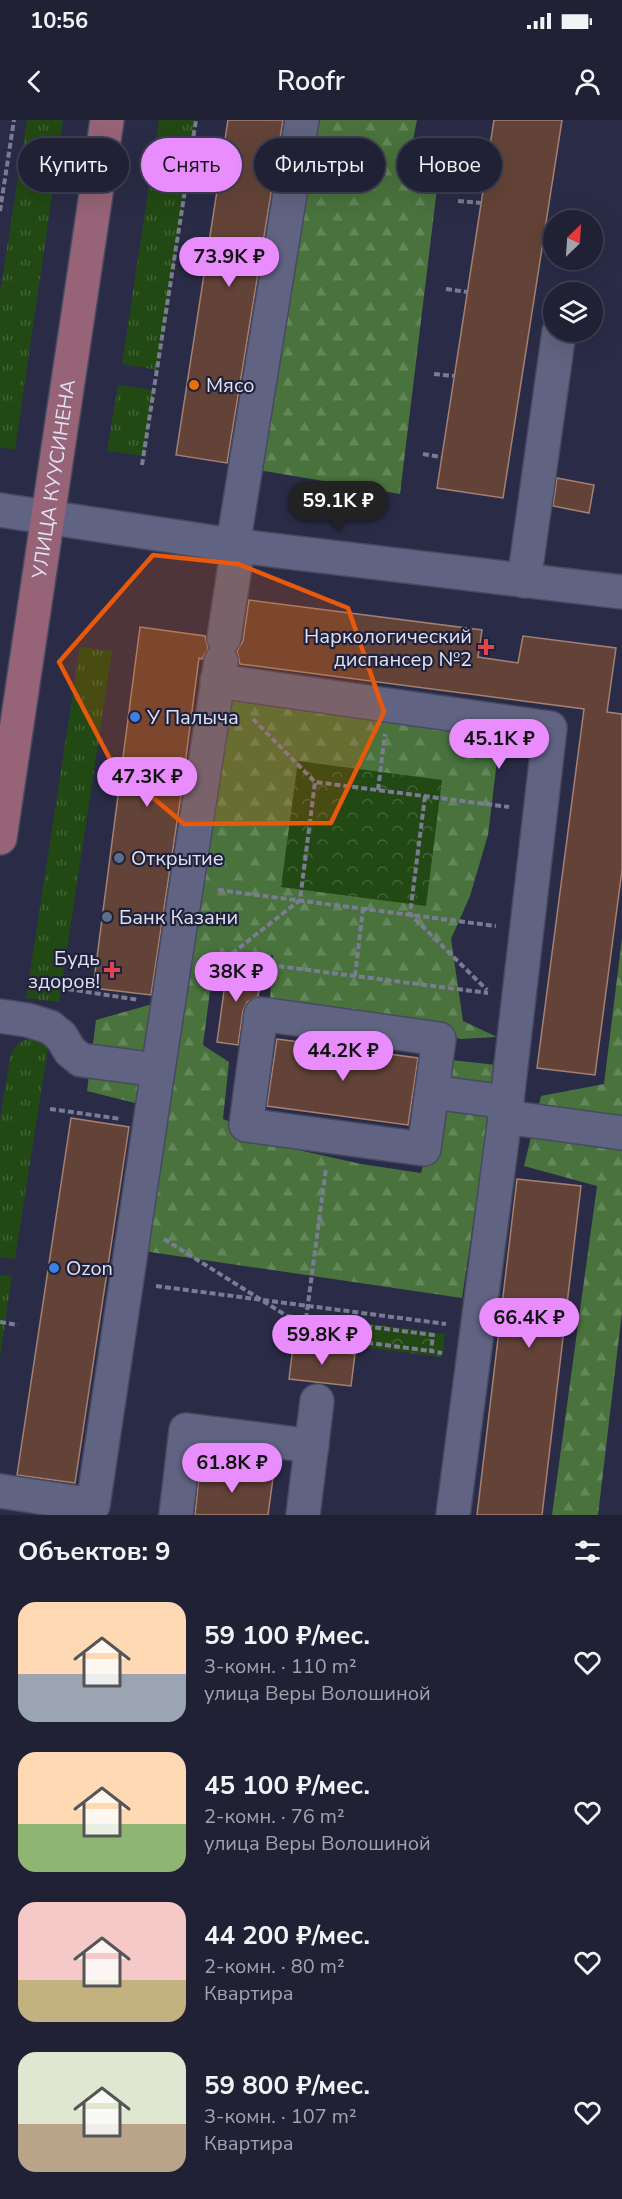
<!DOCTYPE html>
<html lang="ru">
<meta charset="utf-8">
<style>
body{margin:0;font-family:"Nunito Sans",sans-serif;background:#2d2e41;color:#f1f3f6;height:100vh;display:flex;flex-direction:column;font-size:22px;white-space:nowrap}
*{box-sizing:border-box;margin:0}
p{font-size:20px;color:#a2a3ad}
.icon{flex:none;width:33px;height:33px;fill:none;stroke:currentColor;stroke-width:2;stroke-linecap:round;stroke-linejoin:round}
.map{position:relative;height:1395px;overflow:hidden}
.panel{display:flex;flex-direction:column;background:#202135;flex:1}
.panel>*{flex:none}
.banner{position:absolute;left:18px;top:18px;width:586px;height:54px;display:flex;gap:12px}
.needle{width:39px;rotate:25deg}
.buttons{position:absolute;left:543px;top:90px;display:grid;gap:12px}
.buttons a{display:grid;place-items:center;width:60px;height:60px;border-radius:50%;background:#202135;box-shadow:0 6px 24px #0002,0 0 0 2px #3d3e50;font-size:30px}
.price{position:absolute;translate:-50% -51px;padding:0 14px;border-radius:21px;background:#e98dfe;color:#111;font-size:20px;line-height:39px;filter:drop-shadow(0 2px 3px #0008)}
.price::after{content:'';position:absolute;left:50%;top:36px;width:18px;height:14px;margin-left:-9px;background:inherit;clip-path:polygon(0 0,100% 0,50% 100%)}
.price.current{background:#222;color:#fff}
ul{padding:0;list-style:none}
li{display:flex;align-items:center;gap:18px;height:150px;padding:0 18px}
li span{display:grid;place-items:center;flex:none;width:168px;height:120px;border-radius:18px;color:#555}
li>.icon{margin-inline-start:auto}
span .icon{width:72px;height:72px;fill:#fffc;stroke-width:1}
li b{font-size:26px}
h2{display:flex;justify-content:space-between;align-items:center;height:72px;padding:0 18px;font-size:26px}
.tag{padding:0 21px;border-radius:27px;background:#202135;box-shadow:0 6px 24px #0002,0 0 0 2px #3d3e50;font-size:21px;line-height:54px}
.tag.current{background:#e98dfe;color:#111}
.status{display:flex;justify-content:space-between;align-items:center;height:42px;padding:0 30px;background:#202135;direction:ltr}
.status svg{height:16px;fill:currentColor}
header{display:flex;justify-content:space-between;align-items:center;height:78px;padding:0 18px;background:#202135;font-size:27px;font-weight:600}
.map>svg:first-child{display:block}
</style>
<div class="status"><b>10:56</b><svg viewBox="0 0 49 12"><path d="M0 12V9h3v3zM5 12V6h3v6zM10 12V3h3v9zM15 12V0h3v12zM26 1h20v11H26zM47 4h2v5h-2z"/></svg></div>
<header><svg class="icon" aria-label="back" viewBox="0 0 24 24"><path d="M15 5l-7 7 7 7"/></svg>Roofr<svg class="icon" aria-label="person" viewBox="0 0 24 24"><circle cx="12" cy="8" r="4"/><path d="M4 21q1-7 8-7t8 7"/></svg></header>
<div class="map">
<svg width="622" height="1395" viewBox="0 0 622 1395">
<defs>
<pattern id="grass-tufts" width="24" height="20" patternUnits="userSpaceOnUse" patternTransform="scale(1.5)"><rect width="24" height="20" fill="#224914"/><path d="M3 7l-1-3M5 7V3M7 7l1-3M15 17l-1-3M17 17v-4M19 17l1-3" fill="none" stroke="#426337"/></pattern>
<pattern id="forest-firs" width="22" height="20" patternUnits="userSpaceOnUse" patternTransform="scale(1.5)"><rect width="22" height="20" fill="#49723d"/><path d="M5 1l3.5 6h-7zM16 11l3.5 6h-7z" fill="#63865a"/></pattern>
<pattern id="park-crowns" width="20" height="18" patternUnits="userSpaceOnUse" patternTransform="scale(1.5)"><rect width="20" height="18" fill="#224914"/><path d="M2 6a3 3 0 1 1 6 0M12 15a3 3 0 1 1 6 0" fill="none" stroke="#426337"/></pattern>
</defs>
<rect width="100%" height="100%" fill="#2a2c47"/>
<g fill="url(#grass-tufts)">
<path d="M27,0H63L15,330L0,327V173Z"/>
<path d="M159,0H196L158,250L122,244Z"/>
<path d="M118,265L154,270L144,336L107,331Z"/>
<path d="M80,527L112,531L59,882L26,878Z"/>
<path d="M33,918L49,921L15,1139L0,1137V999L11,933C17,923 22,920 33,918Z"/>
<path d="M0,1155L12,1156L0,1237Z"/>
</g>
<g fill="url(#forest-firs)">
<path d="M316,0H417L410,35L439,52L400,374L253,349Z"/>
<path d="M205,555L503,591L488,715L470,776L451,819L463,901L497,917L460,919L408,900L270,878L273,835L213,848L203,925L229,942L223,999L294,1029L361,1044L421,1053L451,940L497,945L462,1178L150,1132L124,1110L135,983L87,971L96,900L188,874L195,788Z"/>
<path d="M622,818V1192L598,1395H552L597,1066L524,1046L541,976L604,964Z"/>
</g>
<g fill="url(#park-crowns)">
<path d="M298,641L442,660L426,786L281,767Z"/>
<path d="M365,1203L445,1214L442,1237L362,1227Z"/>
</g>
<g fill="#634337" stroke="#a48073" stroke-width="1.5">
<path d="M228,0H283L227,343L176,335Z"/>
<path d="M494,0H562L503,378L437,368Z"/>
<path d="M557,358L594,365L589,393L553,386Z"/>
<path d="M249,480L482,510L478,537L518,543L523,516L616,528L607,592L622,594V750L595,955L537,948L584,589L240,544L237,531L243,521Z"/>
<path d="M140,507L205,516L208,528L202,539L199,538L181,675L151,875L93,868Z"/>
<path d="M227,849L262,853L258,876L247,882L243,891L238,925L217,922Z"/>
<path d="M277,919L418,938L408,1005L267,986Z"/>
<path d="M71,998L129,1007L75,1363L17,1355Z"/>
<path d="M517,1059L581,1066L542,1395H477Z"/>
<path d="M293,1227L355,1234L351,1266L289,1259Z"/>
<path d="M200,1347L273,1358L268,1395H195Z"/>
</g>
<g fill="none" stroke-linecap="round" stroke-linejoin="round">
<g stroke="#484a61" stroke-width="36">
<g id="minor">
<path d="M0,390L238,426L622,472"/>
<path d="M233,425L302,0"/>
<path d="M524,461L559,212"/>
<path d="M224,518L238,426"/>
<path d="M217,561L550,608L505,997"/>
<path d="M261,894L439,919L424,1029L246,1005Z"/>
<path d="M0,896L27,900L50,907L61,916L70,931L81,940L158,950L93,1385L0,1371"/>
<path d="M158,950L221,541"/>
<path d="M432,972L507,982"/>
<path d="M176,1395L186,1310L312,1326"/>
<path d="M303,1395L317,1281"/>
<path d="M453,1395L505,997L622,1013"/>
</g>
</g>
<g stroke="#484a61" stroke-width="36">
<g id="major">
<path id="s1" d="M0,718L107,0"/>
</g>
</g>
<g stroke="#7a7c93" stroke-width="4" stroke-dasharray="6 3" stroke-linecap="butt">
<path d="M458,81L481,83"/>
<path d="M0,91L14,0"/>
<path d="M446,169L467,172"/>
<path d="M434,254L454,256"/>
<path d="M423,334L441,337"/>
<path d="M142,345L196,0"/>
<path d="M253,599L315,662"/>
<path d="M378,670L385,614"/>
<path d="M425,676L410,794L487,870"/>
<path d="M218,770L496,806"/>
<path d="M207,837L488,873"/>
<path d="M225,839L300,780L315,662L509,687"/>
<path d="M355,856L363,789"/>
<path d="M68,869L139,880"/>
<path d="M50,989L121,999"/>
<path d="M164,1119L287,1196L433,1215L431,1231L442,1233"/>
<path d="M156,1166L446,1204"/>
<path d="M287,1196L285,1212L431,1231"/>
<path d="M306,1199L326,1048"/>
<path d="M0,1202L18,1205"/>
</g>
<use href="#minor" stroke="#606482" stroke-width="33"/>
<use href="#major" stroke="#966377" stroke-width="33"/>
</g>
<path fill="#e8590c" fill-opacity="0.2" stroke="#e8590c" stroke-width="4.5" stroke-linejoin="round" d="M153,435L238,444L348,488L384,592L331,703L184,704L112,643L59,542Z"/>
<circle fill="#e8710a" stroke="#20223c" stroke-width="2" cx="194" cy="265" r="6"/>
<g fill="#e0444e" stroke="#20223c" stroke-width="2">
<path d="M483 518h6v6h6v6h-6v6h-6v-6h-6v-6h6z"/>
<path d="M109 841h6v6h6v6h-6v6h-6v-6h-6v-6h6z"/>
</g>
<g fill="#3f7fe0" stroke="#20223c" stroke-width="2">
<circle cx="135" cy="597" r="6"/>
<circle cx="54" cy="1148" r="6"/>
</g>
<g fill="#5c6f8a" stroke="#20223c" stroke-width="2">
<circle cx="119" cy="738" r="6"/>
<circle cx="107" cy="797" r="6"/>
</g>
<g text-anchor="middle" stroke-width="4.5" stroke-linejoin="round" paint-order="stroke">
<g font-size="20" fill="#e0e2f4" stroke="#20223c" text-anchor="start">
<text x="206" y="272">Мясо</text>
<text x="472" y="523" text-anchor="end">Наркологический<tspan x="472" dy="23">диспансер №2</tspan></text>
<text x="147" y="604">У Палыча</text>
<text x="131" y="745">Открытие</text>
<text x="119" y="804">Банк Казани</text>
<text x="100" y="845" text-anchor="end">Будь<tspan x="100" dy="23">здоров!</tspan></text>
<text x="66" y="1155">Ozon</text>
</g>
<g font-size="20" fill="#e0e2f4" stroke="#20223c">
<text dy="7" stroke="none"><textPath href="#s1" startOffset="363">УЛИЦА КУУСИНЕНА</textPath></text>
</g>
</g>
</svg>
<div class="buttons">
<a><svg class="needle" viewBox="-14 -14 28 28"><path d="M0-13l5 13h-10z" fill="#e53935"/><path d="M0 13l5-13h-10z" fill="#a2a3ad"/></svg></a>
<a><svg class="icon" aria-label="layers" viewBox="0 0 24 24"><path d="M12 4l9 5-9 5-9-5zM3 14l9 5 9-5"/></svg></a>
</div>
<b class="price" style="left:229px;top:168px">73.9K ₽</b>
<b class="price current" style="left:338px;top:412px">59.1K ₽</b>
<b class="price" style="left:499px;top:650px">45.1K ₽</b>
<b class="price" style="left:147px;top:688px">47.3K ₽</b>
<b class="price" style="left:236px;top:883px">38K ₽</b>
<b class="price" style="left:343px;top:962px">44.2K ₽</b>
<b class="price" style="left:529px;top:1229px">66.4K ₽</b>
<b class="price" style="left:322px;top:1246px">59.8K ₽</b>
<b class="price" style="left:232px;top:1374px">61.8K ₽</b>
<div class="banner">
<a class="tag">Купить</a>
<a class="tag current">Снять</a>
<a class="tag">Фильтры</a>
<a class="tag">Новое</a>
</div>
</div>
<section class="panel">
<h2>Объектов: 9<svg class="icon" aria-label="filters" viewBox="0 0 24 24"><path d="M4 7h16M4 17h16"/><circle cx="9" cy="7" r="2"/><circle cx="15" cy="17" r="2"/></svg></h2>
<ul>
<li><span style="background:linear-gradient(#ffd9b3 60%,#9aa5b1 0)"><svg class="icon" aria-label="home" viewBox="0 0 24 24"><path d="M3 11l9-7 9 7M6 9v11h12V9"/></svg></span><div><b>59 100 ₽/мес.</b><p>3-комн. · 110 m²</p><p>улица Веры Волошиной</p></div><svg class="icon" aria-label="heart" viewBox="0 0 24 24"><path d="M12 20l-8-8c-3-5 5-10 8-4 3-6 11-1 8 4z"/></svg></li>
<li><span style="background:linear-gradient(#ffd9b3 60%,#8fb573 0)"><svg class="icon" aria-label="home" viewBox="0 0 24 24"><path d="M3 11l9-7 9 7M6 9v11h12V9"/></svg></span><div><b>45 100 ₽/мес.</b><p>2-комн. · 76 m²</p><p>улица Веры Волошиной</p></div><svg class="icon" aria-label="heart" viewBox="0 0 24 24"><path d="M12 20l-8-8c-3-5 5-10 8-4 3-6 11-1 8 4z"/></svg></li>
<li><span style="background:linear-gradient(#f6c9c9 65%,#c2b280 0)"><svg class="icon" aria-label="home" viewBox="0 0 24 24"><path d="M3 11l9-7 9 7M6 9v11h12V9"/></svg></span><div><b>44 200 ₽/мес.</b><p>2-комн. · 80 m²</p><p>Квартира</p></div><svg class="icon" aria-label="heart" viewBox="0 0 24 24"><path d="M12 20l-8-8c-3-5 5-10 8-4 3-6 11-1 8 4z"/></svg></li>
<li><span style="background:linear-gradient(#dfe7d0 60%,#b9a48a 0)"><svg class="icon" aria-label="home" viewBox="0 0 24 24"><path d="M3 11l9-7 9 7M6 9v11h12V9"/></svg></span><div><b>59 800 ₽/мес.</b><p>3-комн. · 107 m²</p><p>Квартира</p></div><svg class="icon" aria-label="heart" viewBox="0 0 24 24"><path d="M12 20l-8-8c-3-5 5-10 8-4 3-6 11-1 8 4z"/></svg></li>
</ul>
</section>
